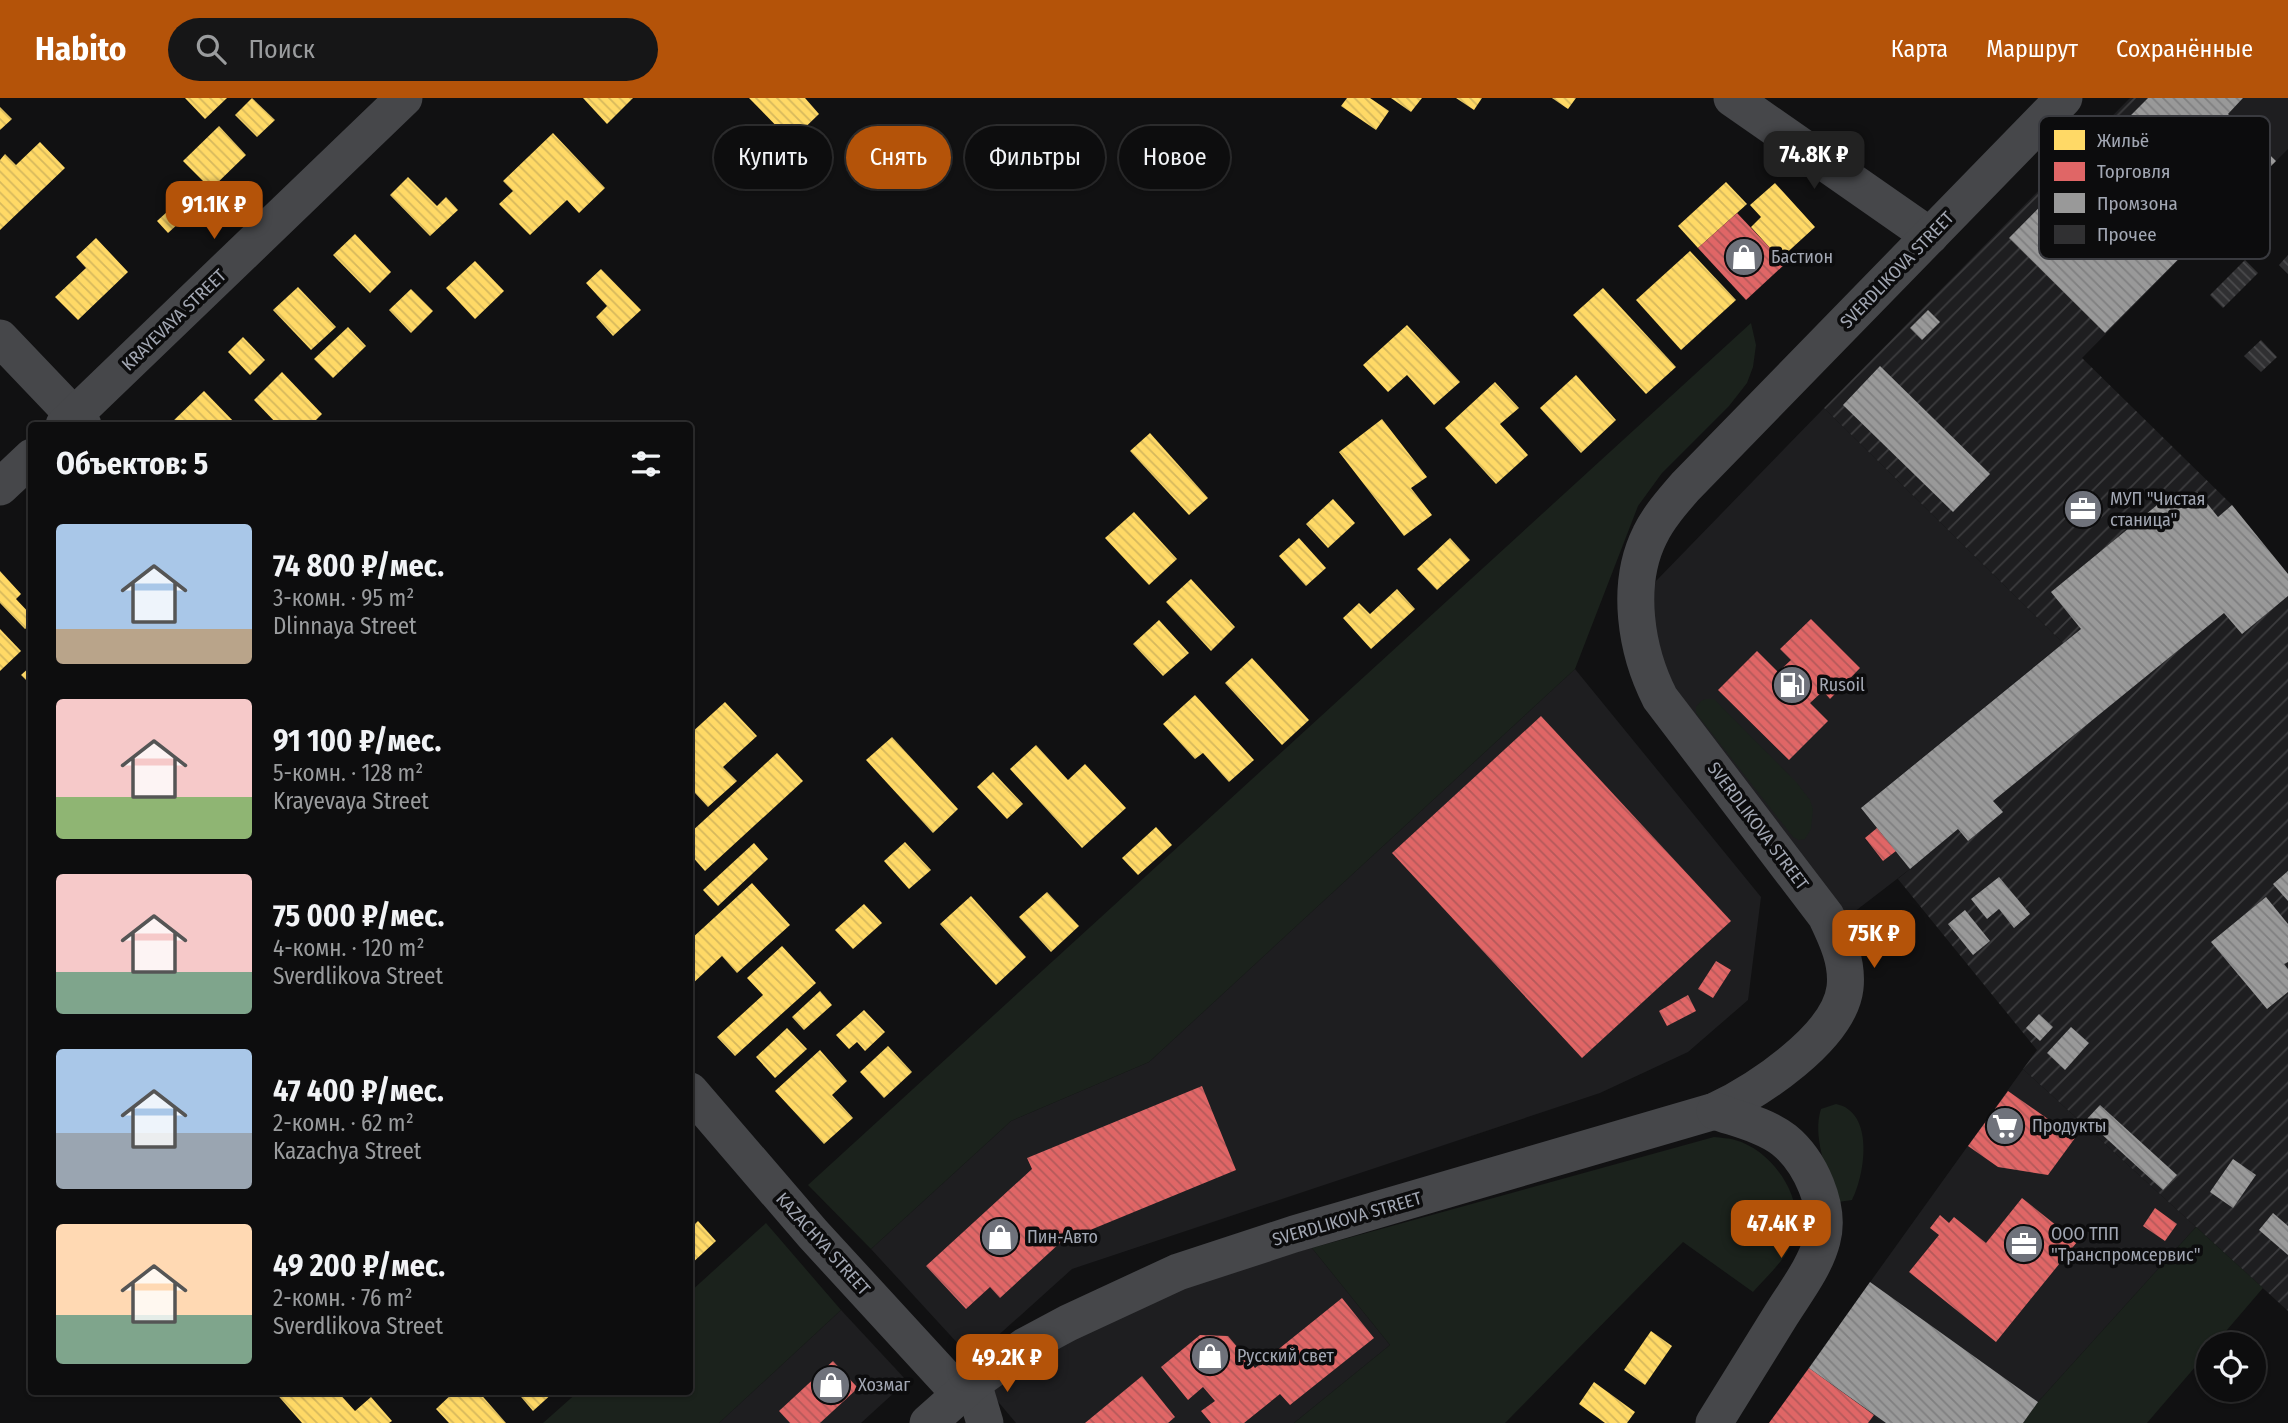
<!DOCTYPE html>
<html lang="ru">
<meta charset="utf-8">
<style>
body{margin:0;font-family:"Fira Sans Condensed",sans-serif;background:#161617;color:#f1f3f6;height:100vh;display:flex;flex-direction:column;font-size:26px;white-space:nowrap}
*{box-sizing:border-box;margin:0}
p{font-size:23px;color:#9a9c9e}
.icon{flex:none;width:38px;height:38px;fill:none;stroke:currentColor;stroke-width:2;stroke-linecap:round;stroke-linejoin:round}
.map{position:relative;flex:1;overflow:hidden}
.panel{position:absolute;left:28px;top:324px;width:665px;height:973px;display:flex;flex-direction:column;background:#0d0d0e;border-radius:7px;box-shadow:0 2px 5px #0004,0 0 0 2px #2d2d2e}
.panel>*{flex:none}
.guide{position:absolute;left:714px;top:28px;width:665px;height:63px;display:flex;gap:14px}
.controls{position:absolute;left:2196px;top:1234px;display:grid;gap:14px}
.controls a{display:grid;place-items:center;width:70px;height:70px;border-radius:50%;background:#0d0d0e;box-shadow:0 2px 5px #0004,0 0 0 2px #2d2d2e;font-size:35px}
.price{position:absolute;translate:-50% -60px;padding:0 16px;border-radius:14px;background:#b45309;color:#fff;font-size:23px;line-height:46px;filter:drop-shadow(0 2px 4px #0008)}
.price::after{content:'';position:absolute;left:50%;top:42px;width:21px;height:16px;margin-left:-10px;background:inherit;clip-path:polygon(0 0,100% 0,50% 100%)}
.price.current{background:#222;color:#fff}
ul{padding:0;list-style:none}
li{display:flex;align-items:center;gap:21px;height:175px;padding:0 28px}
li span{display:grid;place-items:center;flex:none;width:196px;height:140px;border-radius:7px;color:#555}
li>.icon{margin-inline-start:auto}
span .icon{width:84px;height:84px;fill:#fffc;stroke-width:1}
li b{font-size:30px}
h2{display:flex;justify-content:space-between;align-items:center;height:84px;padding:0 28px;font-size:30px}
.tag{padding:0 24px;border-radius:32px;background:#0d0d0e;box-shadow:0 2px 5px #0004,0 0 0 2px #2d2d2e;font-size:24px;line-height:63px}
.tag.current{background:#b45309;color:#fff}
header{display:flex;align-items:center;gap:42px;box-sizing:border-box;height:98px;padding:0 35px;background:#b45309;color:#fff}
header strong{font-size:33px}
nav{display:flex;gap:38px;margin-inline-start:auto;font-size:24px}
.search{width:490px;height:63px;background:#161617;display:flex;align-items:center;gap:18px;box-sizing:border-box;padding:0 24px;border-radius:38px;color:#9a9c9e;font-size:26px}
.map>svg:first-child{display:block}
</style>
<header>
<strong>Habito</strong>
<div class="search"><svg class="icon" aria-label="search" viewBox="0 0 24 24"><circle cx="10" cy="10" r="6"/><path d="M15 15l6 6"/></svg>Поиск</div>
<nav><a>Карта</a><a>Маршрут</a><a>Сохранённые</a></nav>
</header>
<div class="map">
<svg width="2288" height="1325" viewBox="0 0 2288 1325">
<defs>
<pattern id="industrial-furrows" width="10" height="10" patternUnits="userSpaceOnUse" patternTransform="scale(1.75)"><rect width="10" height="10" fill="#1e1e20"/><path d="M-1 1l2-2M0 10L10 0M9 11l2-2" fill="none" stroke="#3c3c3e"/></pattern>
<pattern id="homes-back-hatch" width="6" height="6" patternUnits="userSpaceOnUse" patternTransform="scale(1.75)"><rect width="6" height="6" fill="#ffd966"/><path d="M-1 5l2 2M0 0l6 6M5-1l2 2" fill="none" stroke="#d6b85c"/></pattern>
<pattern id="shops-back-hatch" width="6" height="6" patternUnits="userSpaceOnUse" patternTransform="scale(1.75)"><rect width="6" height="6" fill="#e06666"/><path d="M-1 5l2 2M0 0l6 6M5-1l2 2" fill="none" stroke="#b4595a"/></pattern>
<pattern id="industry-back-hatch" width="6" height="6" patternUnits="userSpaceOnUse" patternTransform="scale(1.75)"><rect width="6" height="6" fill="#999"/><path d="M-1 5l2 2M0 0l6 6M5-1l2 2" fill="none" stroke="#7f7f80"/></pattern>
<pattern id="building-back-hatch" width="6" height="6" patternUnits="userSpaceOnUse" patternTransform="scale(1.75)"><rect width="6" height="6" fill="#303032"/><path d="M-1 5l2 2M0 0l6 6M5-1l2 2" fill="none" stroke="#4b4b4d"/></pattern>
</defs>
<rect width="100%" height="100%" fill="#111112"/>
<g fill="#1e1e20">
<path d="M2243,0H2288V51L2276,63L2228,16Z"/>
<path d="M1824,310L2063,545L1861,710L1877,730L1865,741L1883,763L1896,753L1910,771L1845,821L1661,570L1647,507L1656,483Z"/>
<path d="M1575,571L1761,799L1748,902L1688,954L1600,995L1072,1171L972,1261L871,1151L1011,1023L1149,964Z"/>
<path d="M2023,971L2196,1129L2038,1304L2023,1325H1769Z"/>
<path d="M1312,1150L1390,1247L1294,1325H1016L989,1293L1025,1266L1189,1184Z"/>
<path d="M841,1212L907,1283L861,1325H719Z"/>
</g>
<path fill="url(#industrial-furrows)" d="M2130,0H2243L2228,16L2276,63L2082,260L2232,407L2288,476V1213L2023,971L2037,952L1898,781L1910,771L1896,754L1883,763L1865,740L1877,730L1861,710L2063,545L1824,310Z"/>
<g fill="#1b221c">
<path d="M1751,225L1756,247L1753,269L1747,285L1729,308L1662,375L1638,408L1575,571L1149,964L1011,1023L871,1151L808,1087Z"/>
<path d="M1706,601H1714L1797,685L1810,702L1813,711L1811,731L1805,741L1799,742L1793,739L1696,615V609L1701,603Z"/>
<path d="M1836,1006C1875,1014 1865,1077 1852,1102L1838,1104L1833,1098C1827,1071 1812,1038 1821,1011Z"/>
<path d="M1714,1039C1721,1040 1729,1040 1735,1042C1772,1052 1806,1100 1794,1139C1787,1161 1768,1177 1753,1194L1683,1144L1505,1325H1294L1390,1247L1312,1150Z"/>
<path d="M766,1125L841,1212L719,1325H543L579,1293H690V1194Z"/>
<path d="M2196,1129L2263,1190L2215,1246H2208V1254L2147,1325H2023L2038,1304Z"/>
</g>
<g fill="url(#homes-back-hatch)">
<path d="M185,0H227L205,21Z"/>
<path d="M252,0L275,22L257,39L235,17Z"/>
<path d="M583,0H633L607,26Z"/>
<path d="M749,0H805L819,16L791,43Z"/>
<path d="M1347,0H1370L1389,13L1376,32L1341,8Z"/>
<path d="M1391,0H1422L1411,14Z"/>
<path d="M1456,0H1482L1474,12Z"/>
<path d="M1552,0H1576L1568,11Z"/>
<path d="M0,9L12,21L0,32Z"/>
<path d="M219,28L246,57L211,91L183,63Z"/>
<path d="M553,35L605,90L579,115L567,102L530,137L499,106L513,93L503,83Z"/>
<path d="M40,44L65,70L0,132V62L5,56L16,67Z"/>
<path d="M408,79L437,108L446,99L458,112L430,138L390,97Z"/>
<path d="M1726,84L1747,106L1698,150L1678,128Z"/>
<path d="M1775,85L1815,129L1780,161L1751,129L1761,119L1750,107Z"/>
<path d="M179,103L190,115L168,135L157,123Z"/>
<path d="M355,136L391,174L370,195L333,157Z"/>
<path d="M96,140L128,174L78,222L55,199L86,170L76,159Z"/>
<path d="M1690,153L1736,202L1681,252L1636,202Z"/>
<path d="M475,163L504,193L475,221L446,190Z"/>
<path d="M601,171L641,212L613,238L596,219L607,208L586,185Z"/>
<path d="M298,189L336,229L311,252L273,212Z"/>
<path d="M1603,190L1676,269L1646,296L1573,217Z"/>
<path d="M411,191L433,213L411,235L389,212Z"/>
<path d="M1407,227L1460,284L1434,307L1407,277L1388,294L1363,267Z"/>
<path d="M348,229L366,248L333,280L314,261Z"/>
<path d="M243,239L265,262L250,277L228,254Z"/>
<path d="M282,274L322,316L311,327H278L254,302Z"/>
<path d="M1576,277L1616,322L1581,355L1540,310Z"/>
<path d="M1495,284L1519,310L1500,326L1528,357L1496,386L1445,330Z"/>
<path d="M204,293L237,327H173L171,325Z"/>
<path d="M1382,321L1427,379L1411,390L1432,417L1404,438L1339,354Z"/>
<path d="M1150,335L1208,400L1189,417L1130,353Z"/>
<path d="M1333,401L1355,425L1328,450L1306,426Z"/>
<path d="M1134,414L1177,461L1149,487L1105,440Z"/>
<path d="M1299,440L1326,470L1306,488L1279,458Z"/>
<path d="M1450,440L1470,462L1437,492L1417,471Z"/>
<path d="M0,473L21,496L16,501L32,518V526L25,531L0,505Z"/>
<path d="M1191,481L1235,529L1211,553L1166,504Z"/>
<path d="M1397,491L1415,511L1371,551L1343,520L1359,505L1370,516Z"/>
<path d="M1159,522L1189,555L1163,578L1133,546Z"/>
<path d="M0,531L21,553L0,573Z"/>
<path d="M1252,560L1309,622L1282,647L1225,585Z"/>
<path d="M32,567V588L21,577Z"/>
<path d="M1195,597L1254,662L1229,684L1203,655L1195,661L1163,626Z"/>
<path d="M725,604L757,638L723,669L737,683L708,709L695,695L690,700V636Z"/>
<path d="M892,639L958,711L933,735L866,662Z"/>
<path d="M1036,647L1068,682L1085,666L1126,710L1082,750L1010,671Z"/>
<path d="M777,655L803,683L705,773L690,756V735Z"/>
<path d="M993,674L1023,706L1007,721L977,689Z"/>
<path d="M1156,729L1172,747L1138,777L1122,760Z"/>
<path d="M905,744L931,772L909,791L884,763Z"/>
<path d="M754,745L768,761L718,808L703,792Z"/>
<path d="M752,785L790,827L737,875L722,858L690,888V842Z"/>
<path d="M1047,794L1079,828L1051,854L1019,819Z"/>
<path d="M971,798L1026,859L996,887L940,826Z"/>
<path d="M864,806L882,825L853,851L835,832Z"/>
<path d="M782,848L816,885L735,958L717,939L763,897L747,880Z"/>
<path d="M820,893L832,907L804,932L792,919Z"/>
<path d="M864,912L885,934L865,953L857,944L849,951L836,937Z"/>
<path d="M787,930L807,951L775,980L756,959Z"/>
<path d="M888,948L912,974L884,1000L860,974Z"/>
<path d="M820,952L847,983L832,997L853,1020L824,1046L775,993Z"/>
<path d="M698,1123L716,1143L690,1167V1131Z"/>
<path d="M1651,1233L1672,1248L1645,1287L1624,1272Z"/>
<path d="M1594,1284L1635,1314L1627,1325H1605L1579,1306Z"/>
<path d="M274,1293H337L355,1313L371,1299L392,1323L389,1325H302Z"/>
<path d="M455,1293H478L506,1325H449L436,1311Z"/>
<path d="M516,1293H555L533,1313Z"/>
</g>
<g fill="url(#shops-back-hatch)">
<path d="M1737,115L1785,166L1746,202L1698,150Z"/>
<path d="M1811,521L1860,570L1830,601L1823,593L1810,605L1828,623L1789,662L1718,592L1757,553L1778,574L1791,562L1780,551Z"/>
<path d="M1541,618L1731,823L1582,960L1392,755Z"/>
<path d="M1877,730L1896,753L1883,763L1865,740Z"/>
<path d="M1716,863L1731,872L1713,900L1698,891Z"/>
<path d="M1688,897L1696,913L1667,928L1659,913Z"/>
<path d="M1202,988L1236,1072L1061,1144L1000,1200L990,1189L966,1211L926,1168L1032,1071L1027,1060Z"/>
<path d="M2008,993L2075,1040L2048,1077L1998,1069L1968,1048Z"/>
<path d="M2022,1100L2077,1144L1996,1244L1909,1174L1939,1137L1930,1130L1940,1117L1949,1125L1954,1119L1986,1145Z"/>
<path d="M2155,1110L2177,1126L2165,1143L2143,1128Z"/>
<path d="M1342,1200L1374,1240L1290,1307L1280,1296L1244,1325H1211L1201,1313L1215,1303L1203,1289L1188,1302L1161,1269L1200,1237L1228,1238L1255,1270Z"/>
<path d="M833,1263L858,1290L820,1325H790L779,1313Z"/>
<path d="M1809,1270L1874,1317L1868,1325H1769Z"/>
<path d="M1142,1278L1175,1319L1168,1325H1085Z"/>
</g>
<g fill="url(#industry-back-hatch)">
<path d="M2148,0H2243L2228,16L2276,63L2105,235L2009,140Z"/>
<path d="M1928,212L1940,224L1922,242L1910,230Z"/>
<path d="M1880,268L1990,376L1953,414L1843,307Z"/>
<path d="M2173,394L2183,406L2198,394L2218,419L2232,407L2288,476V498L2242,536L2224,515L1993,703L2003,714L1968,743L1958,731L1910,771L1861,710L2081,531L2051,494Z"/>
<path d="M2288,773V803L2273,786Z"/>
<path d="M1999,779L2030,816L2014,830L1999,811L1987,821L1971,801Z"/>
<path d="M2266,799L2288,826V864L2284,866L2288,871V894L2267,911L2211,844Z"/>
<path d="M1965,812L1990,843L1973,857L1948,826Z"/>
<path d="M2039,916L2053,929L2040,943L2026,930Z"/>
<path d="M2071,929L2089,945L2065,972L2047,955Z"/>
<path d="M2100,1007L2177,1077L2163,1092L2086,1022Z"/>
<path d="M2233,1061L2256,1077L2233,1110L2210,1094Z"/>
<path d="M2273,1115L2288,1128V1157L2259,1132Z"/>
<path d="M1870,1184L2038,1304L2023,1325H1886L1809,1270Z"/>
</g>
<g fill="url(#building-back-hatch)">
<path d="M2288,157V176L2279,167Z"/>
<path d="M2245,162L2258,175L2223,210L2210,197Z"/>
<path d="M2261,242L2277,259L2261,274L2244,258Z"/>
</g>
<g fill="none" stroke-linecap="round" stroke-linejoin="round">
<g stroke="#46474a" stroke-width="37">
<path d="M1732,0L1930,138"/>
<path d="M0,240L83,327"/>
<path d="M64,327L404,0"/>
<path d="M0,389L32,359"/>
<path d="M690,993L813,1136L960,1296"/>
<path d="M973,1285L985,1325"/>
<path d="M928,1325L973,1285L1025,1248L1068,1225L1178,1174L1294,1136L1715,1013C1757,993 1839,940 1845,890C1848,864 1837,841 1826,818L1660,600C1636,553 1625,487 1650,437C1658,420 1672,404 1685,389L2064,0"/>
<path d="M1714,1325C1736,1289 1759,1253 1781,1217C1796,1193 1815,1169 1822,1142C1831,1109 1810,1063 1784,1042C1765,1027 1737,1021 1715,1013"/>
</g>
</g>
<defs>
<g id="shop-disc" transform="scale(2.0125)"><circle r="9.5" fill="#6f727b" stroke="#0c0c0d"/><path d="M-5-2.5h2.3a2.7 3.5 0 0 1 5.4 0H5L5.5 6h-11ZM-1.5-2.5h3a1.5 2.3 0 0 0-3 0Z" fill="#fff"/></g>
<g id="office-disc" transform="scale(2.0125)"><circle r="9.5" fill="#6f727b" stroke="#0c0c0d"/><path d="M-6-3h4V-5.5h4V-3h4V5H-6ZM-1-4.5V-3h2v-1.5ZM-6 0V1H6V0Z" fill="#fff"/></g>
<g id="fuel-disc" transform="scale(2.0125)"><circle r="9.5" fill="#6f727b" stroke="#0c0c0d"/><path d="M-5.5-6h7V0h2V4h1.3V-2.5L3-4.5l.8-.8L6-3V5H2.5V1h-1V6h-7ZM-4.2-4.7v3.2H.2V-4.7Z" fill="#fff"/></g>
<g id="supermarket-disc" transform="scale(2.0125)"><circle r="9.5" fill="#6f727b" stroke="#0c0c0d"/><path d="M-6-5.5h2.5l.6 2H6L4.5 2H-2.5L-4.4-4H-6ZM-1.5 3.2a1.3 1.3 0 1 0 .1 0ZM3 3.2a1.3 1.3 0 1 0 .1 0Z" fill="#fff"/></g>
</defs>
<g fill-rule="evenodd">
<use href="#shop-disc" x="1744" y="159"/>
<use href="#office-disc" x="2083" y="411"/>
<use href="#fuel-disc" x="1792" y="587"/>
<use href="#supermarket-disc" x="2005" y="1028"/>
<use href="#shop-disc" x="1000" y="1139"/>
<use href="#office-disc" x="2024" y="1146"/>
<use href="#shop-disc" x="1210" y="1258"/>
<use href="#shop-disc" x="831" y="1287"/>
</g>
<g text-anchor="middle" stroke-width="7" stroke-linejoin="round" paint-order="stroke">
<g font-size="18" fill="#a2a7b3" stroke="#0c0c0d" text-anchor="start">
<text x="1771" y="165">Бастион</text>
<text x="2110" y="407">МУП "Чистая<tspan x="2110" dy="21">станица"</tspan></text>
<text x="1819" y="593">Rusoil</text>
<text x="2032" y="1034">Продукты</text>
<text x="2051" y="1142">ООО ТПП<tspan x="2051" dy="21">"Транспромсервис"</tspan></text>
<text x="1027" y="1145">Пин-Авто</text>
<text x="1237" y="1264">Русский свет</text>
<text x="858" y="1293">Хозмаг</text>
</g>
<g font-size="18" fill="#a2a7b3" stroke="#0c0c0d">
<text transform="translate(1897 172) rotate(-46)" y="6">SVERDLIKOVA STREET</text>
<text transform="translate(174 222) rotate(-44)" y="6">KRAYEVAYA STREET</text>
<text transform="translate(1758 728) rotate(53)" y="6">SVERDLIKOVA STREET</text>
<text transform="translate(1347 1121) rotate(-16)" y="6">SVERDLIKOVA STREET</text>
<text transform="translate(823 1146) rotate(48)" y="6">KAZACHYA STREET</text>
</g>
</g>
<rect x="2039" y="18" width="231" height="143" rx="10" fill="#0c0c0d" stroke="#393a3f" stroke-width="2"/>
<rect x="2054" y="32" width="31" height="20" fill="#ffd966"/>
<rect x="2054" y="64" width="31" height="19" fill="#e06666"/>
<rect x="2054" y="95" width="31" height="20" fill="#999"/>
<rect x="2054" y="127" width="31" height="19" fill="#303032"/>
<g font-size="19" fill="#a2a7b3">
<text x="2097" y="49">Жильё</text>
<text x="2097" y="80">Торговля</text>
<text x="2097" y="112">Промзона</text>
<text x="2097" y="143">Прочее</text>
</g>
</svg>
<div class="controls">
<a><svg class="icon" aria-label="locate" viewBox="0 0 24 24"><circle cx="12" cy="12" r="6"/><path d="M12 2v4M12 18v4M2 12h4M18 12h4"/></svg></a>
</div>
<b class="price current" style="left:1814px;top:93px">74.8K ₽</b>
<b class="price" style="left:214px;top:143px">91.1K ₽</b>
<b class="price" style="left:1874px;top:872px">75K ₽</b>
<b class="price" style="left:1781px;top:1162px">47.4K ₽</b>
<b class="price" style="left:1007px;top:1296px">49.2K ₽</b>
<div class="guide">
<a class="tag">Купить</a>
<a class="tag current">Снять</a>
<a class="tag">Фильтры</a>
<a class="tag">Новое</a>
</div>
<section class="panel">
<h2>Объектов: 5<svg class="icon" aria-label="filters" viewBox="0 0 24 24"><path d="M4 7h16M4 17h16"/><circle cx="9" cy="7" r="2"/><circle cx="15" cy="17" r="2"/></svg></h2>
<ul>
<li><span style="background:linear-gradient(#a9c7e8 75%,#b9a48a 0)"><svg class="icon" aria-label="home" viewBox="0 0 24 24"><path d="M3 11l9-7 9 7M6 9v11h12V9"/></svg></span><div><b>74 800 ₽/мес.</b><p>3-комн. · 95 m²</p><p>Dlinnaya Street</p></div></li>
<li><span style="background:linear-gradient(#f6c9c9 70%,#8fb573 0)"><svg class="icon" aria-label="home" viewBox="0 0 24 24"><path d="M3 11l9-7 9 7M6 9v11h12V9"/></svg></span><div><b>91 100 ₽/мес.</b><p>5-комн. · 128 m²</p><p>Krayevaya Street</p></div></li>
<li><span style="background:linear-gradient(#f6c9c9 70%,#7fa58c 0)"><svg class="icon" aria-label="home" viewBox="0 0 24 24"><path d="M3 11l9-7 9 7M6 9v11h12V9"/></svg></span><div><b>75 000 ₽/мес.</b><p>4-комн. · 120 m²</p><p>Sverdlikova Street</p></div></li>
<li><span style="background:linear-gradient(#a9c7e8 60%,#9aa5b1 0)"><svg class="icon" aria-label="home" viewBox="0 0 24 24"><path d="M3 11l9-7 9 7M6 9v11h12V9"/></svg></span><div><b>47 400 ₽/мес.</b><p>2-комн. · 62 m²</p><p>Kazachya Street</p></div></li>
<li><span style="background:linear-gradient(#ffd9b3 65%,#7fa58c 0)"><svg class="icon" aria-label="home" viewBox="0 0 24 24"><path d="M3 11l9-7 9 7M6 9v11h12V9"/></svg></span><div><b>49 200 ₽/мес.</b><p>2-комн. · 76 m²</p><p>Sverdlikova Street</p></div></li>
</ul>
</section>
</div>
